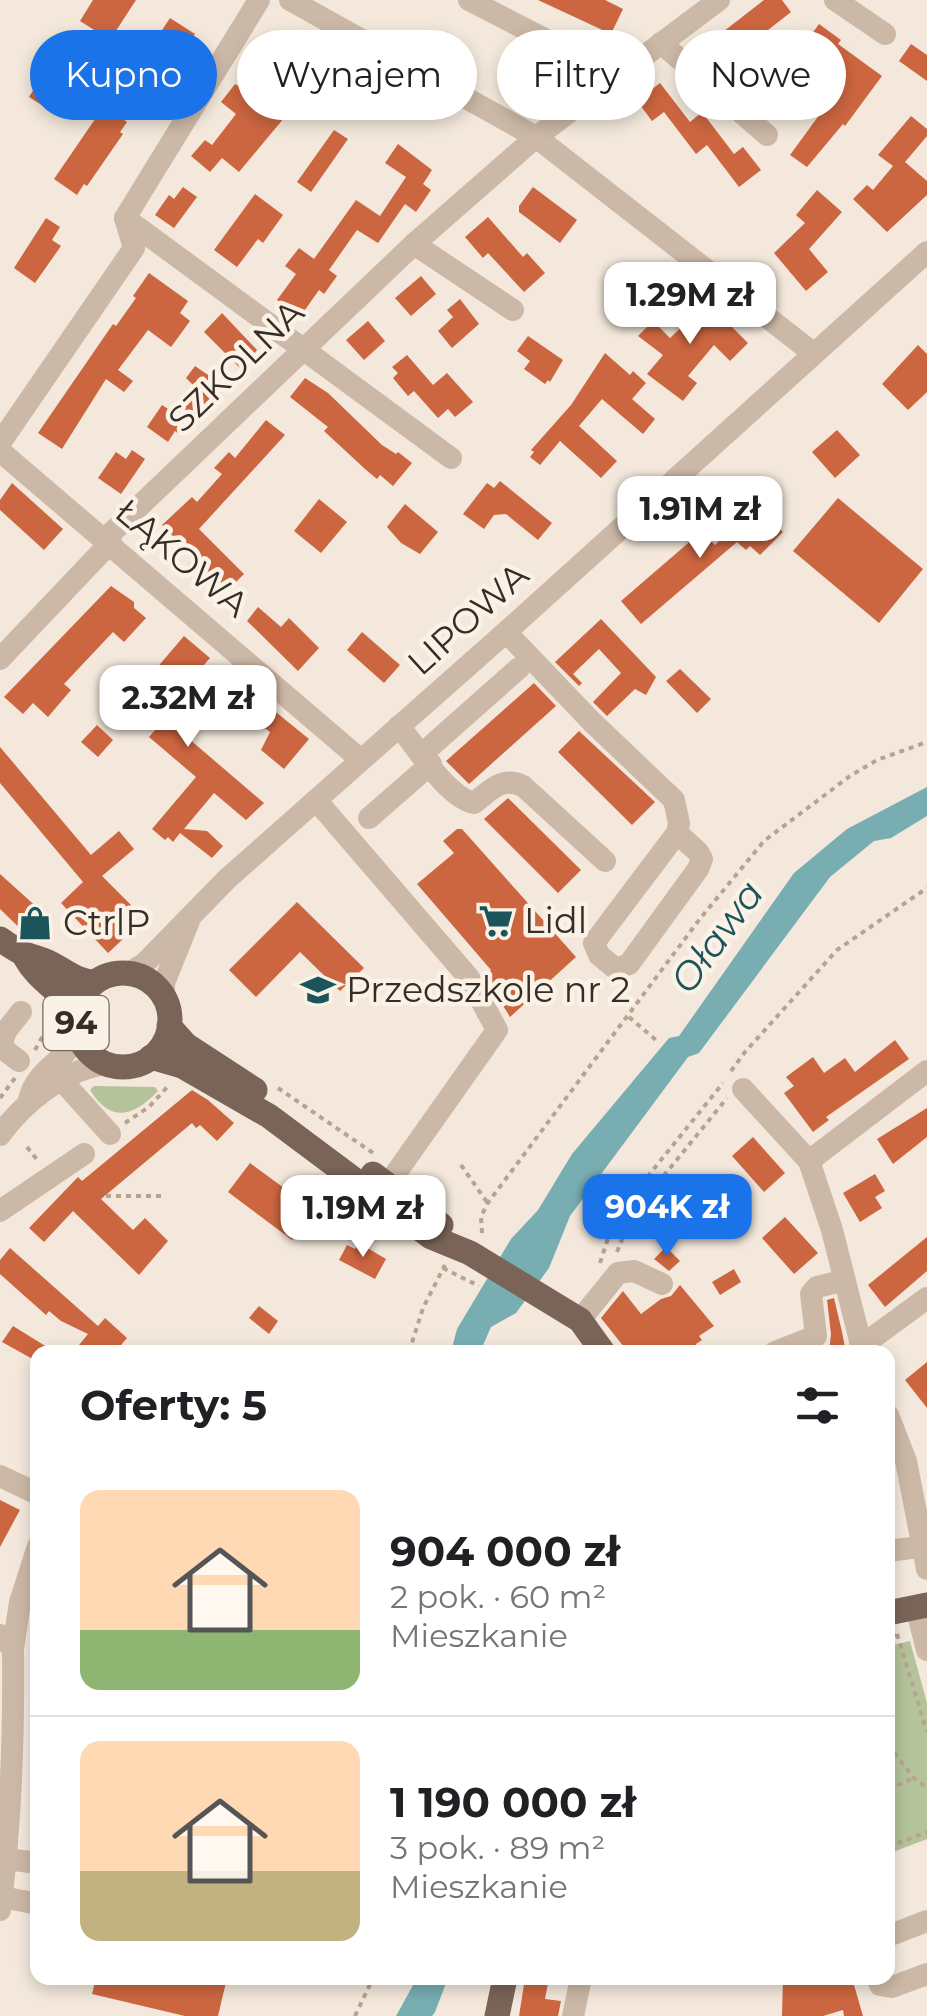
<!DOCTYPE html>
<html lang="pl">
<meta charset="utf-8">
<style>
body{margin:0;font-family:Montserrat,sans-serif;background:#f6f6f6;color:#202124;height:100vh;display:flex;flex-direction:column;font-size:38px;white-space:nowrap}
*{box-sizing:border-box;margin:0}
p{font-size:32px;color:#757577}
.icon{flex:none;width:55px;height:55px;fill:none;stroke:currentColor;stroke-width:2;stroke-linecap:round;stroke-linejoin:round}
.map{position:relative;flex:1;overflow:hidden}
.sheet{position:absolute;left:30px;top:1345px;width:865px;height:640px;display:flex;flex-direction:column;background:#fff;border-radius:20px;box-shadow:0 5px 15px #0003}
.sheet>*{flex:none}
.top-card{position:absolute;left:30px;top:30px;width:868px;height:90px;display:flex;gap:20px}
.price{position:absolute;translate:-50% -85px;padding:0 22px;border-radius:20px;background:#fff;color:#222;font-size:32px;line-height:65px;filter:drop-shadow(0 2px 5px #0008)}
.price::after{content:'';position:absolute;left:50%;top:60px;width:30px;height:22px;margin-left:-15px;background:inherit;clip-path:polygon(0 0,100% 0,50% 100%)}
.price.current{background:#1a73e8;color:#fff}
ul{padding:0;list-style:none}
li{display:flex;align-items:center;gap:30px;height:250px;padding:0 50px}
li+li{border-top:2px solid #e0e0e0}
li span{display:grid;place-items:center;flex:none;width:280px;height:200px;border-radius:20px;color:#555}
li>.icon{margin-inline-start:auto}
span .icon{width:120px;height:120px;fill:#fffc;stroke-width:1}
li b{font-size:42px}
h2{display:flex;justify-content:space-between;align-items:center;height:120px;padding:0 50px;font-size:42px}
.tag{padding:0 35px;border-radius:45px;background:#fff;box-shadow:0 5px 15px #0003;font-size:35px;line-height:90px}
.tag.current{background:#1a73e8;color:#fff}
.map>svg:first-child{display:block}
</style>
<div class="map">
<svg width="927" height="2016" viewBox="0 0 927 2016">
<rect width="100%" height="100%" fill="#f3e8db"/>
<g fill="#b4c39a">
<path d="M94,1086L155,1087L158,1091C134,1116 111,1124 90,1090Z"/>
<path d="M37,1601V1754L32,1752L33,1649Z"/>
<path d="M910,1641L927,1703V1839L888,1854V1646Z"/>
</g>
<g fill="#78aeb2">
<path d="M927,787V816L891,838L874,841L830,877L699,1053L688,1057L570,1216L549,1268L516,1313L491,1327L480,1352H451L457,1329L511,1239L538,1210L572,1154L669,1038L679,1036L794,873L847,829Z"/>
<path d="M417,1978H448L435,2012L432,2016H396Z"/>
</g>
<g fill="#cc6640">
<path d="M93,0H136L110,40L80,21Z"/>
<path d="M538,0H605L623,9L611,34Z"/>
<path d="M764,0H782L791,12L725,64L710,42Z"/>
<path d="M170,18L195,34L149,100L122,82L141,53L145,56Z"/>
<path d="M819,24L841,40L838,44L882,76L845,126L843,124L807,167L790,155L836,92L831,89L837,79L799,52Z"/>
<path d="M911,44L927,55V81L899,61Z"/>
<path d="M770,67L786,89L764,105L748,83Z"/>
<path d="M44,73L74,92L59,116L29,97Z"/>
<path d="M660,83L690,122L702,112L734,154L743,147L761,170L739,187L707,145L696,154L664,112L652,121L637,101Z"/>
<path d="M235,84L256,97L261,90L289,112L239,172L222,158L210,172L191,156L205,140L212,145L236,114L221,102Z"/>
<path d="M104,106L127,122L120,132L123,134L87,186L84,184L77,195L54,179Z"/>
<path d="M911,116L927,129V136L905,162L927,181V195L887,232L853,199L867,185L873,190L893,166L878,155Z"/>
<path d="M334,130L348,139L311,192L297,182Z"/>
<path d="M398,144L432,170L423,184L431,190L416,212L405,204L378,243L357,230L329,270L337,276L324,294L319,290L300,317L277,300L296,274L285,266L299,248L314,259L356,200L380,216L406,177L385,163Z"/>
<path d="M183,187L197,197L174,228L155,215L169,195L174,199Z"/>
<path d="M533,187L577,220L560,243L519,212V206Z"/>
<path d="M817,190L842,212L809,249L828,272L806,291L774,253L805,223L796,215Z"/>
<path d="M255,194L283,215L263,243L258,239L237,267L214,250Z"/>
<path d="M488,217L523,257L527,253L545,273L524,292L488,253L483,258L465,237Z"/>
<path d="M46,218L60,227L52,240L61,246L35,283L14,268Z"/>
<path d="M149,273L188,301L180,313L190,321L171,347L148,330L118,370L133,381L124,392L106,379L62,449L38,433L113,324L116,326L136,298L133,296Z"/>
<path d="M421,276L436,294L411,316L395,298Z"/>
<path d="M703,298L748,343L730,361L714,345L688,376L697,383L683,401L647,374L663,355L638,336L653,321L670,338L689,320L685,316Z"/>
<path d="M460,299L479,324L452,348L438,331L453,317L447,310Z"/>
<path d="M222,313L257,350L242,370L204,332Z"/>
<path d="M368,321L385,341L364,360L346,340Z"/>
<path d="M528,336L563,360L550,382L548,380L545,384L524,369L530,361L517,351Z"/>
<path d="M918,345L927,354V392L908,410L882,384Z"/>
<path d="M605,353L630,375L633,371L646,383L632,399L655,419L643,434L602,399L579,426L617,461L601,478L560,441L540,465L530,457L534,452L531,450L571,405Z"/>
<path d="M407,355L433,385L447,373L473,402L455,417L448,409L438,418L414,391L408,396L393,378L398,373L392,367Z"/>
<path d="M195,366L224,386L205,408L199,404L178,433L175,431L168,442L147,427L162,405L174,413L194,386L186,378Z"/>
<path d="M305,378L328,393L382,445L396,454L398,452L412,463L393,486L380,475L377,479L365,469L324,431L328,427L290,397Z"/>
<path d="M266,420L285,435L199,529L244,574L220,598L187,566L195,558L162,525L192,497L197,502L222,474L214,468L229,452L235,458Z"/>
<path d="M837,430L860,455L835,478L812,452Z"/>
<path d="M132,450L145,459L121,494L98,478L116,452L126,459Z"/>
<path d="M500,481L552,523L538,540L506,514L494,515L484,529L463,514L487,483L494,488Z"/>
<path d="M12,483L63,529L44,550L0,510V500Z"/>
<path d="M838,498L923,569L879,623L793,551Z"/>
<path d="M319,499L347,522L321,553L294,531Z"/>
<path d="M405,504L438,532L420,554L401,543L387,527Z"/>
<path d="M756,504L783,532L760,555L750,546L746,550L737,542L641,624L621,601L701,532L715,545L736,524V512L741,508Z"/>
<path d="M111,586L134,602V608L146,618L124,642L113,632L64,684L71,690L48,717L33,703L23,714L4,697Z"/>
<path d="M258,607L281,627L289,618L319,648L298,671L247,621Z"/>
<path d="M601,619L656,677L646,695L635,689L607,716L593,702L621,673L599,649L573,674L582,683L579,686L555,662Z"/>
<path d="M362,632L400,665L384,683L347,650Z"/>
<path d="M184,636L210,658L161,715L264,803L246,820L214,793L184,829L207,831L223,846L212,858L180,833L173,842L168,837L165,840L152,829L196,777L149,737L156,729L126,704Z"/>
<path d="M680,669L711,699L697,713L666,681Z"/>
<path d="M239,682L309,739L284,769L261,750L270,732L226,698Z"/>
<path d="M534,683L556,706L469,784L446,761Z"/>
<path d="M97,725L113,740L98,757L81,742Z"/>
<path d="M579,731L655,802L632,825L558,752Z"/>
<path d="M0,747L91,855L119,831L134,849L102,876L133,907L124,916L135,928L108,953L61,903L83,882L0,783Z"/>
<path d="M508,798L581,870L558,893L484,819Z"/>
<path d="M457,829H462L576,957L510,1017L485,976L491,970L417,884L454,853L443,841Z"/>
<path d="M0,874L50,919L30,938L0,909Z"/>
<path d="M297,902L364,968L340,991L300,952L256,997L229,970Z"/>
<path d="M895,1040L909,1059L826,1117L829,1120L813,1132L784,1093L794,1086L786,1077L813,1057L824,1073L845,1058L855,1072Z"/>
<path d="M192,1090L208,1100L234,1123L217,1141L200,1125L196,1128L192,1123L101,1199L133,1230L145,1218L168,1241L139,1275L73,1211L44,1242L29,1228L78,1177L82,1181Z"/>
<path d="M927,1108V1137L893,1164L877,1139Z"/>
<path d="M753,1137L785,1173L764,1192L732,1156Z"/>
<path d="M250,1163L314,1210L292,1240L228,1192Z"/>
<path d="M875,1174L885,1191L875,1197L882,1208L860,1222L843,1193Z"/>
<path d="M785,1217L818,1253L794,1274L762,1238Z"/>
<path d="M927,1237V1271L885,1307L868,1285Z"/>
<path d="M359,1243L386,1259L375,1279L339,1260L347,1245L355,1249Z"/>
<path d="M666,1247L680,1261L669,1271L654,1259Z"/>
<path d="M10,1248L98,1326L105,1318L127,1338L115,1352H87L79,1345L88,1334L61,1321L49,1311L46,1315L0,1274V1260Z"/>
<path d="M734,1269L741,1282L720,1295L712,1282Z"/>
<path d="M680,1285L714,1326L699,1336L702,1340L696,1344L700,1352H628L601,1318L623,1291L641,1314L661,1299L671,1296Z"/>
<path d="M834,1298L842,1332L846,1352H829L831,1334L827,1300Z"/>
<path d="M259,1306L278,1321L269,1334L249,1318Z"/>
<path d="M13,1326L55,1352H38V1362L2,1342Z"/>
<path d="M927,1362V1408L905,1380Z"/>
<path d="M0,1500L20,1510L0,1547Z"/>
<path d="M96,1978H227L218,2016H185L92,1994Z"/>
<path d="M525,1978H549L545,1999L561,2001L558,2016H519Z"/>
<path d="M783,1978H852L863,2016H844L843,2010L823,2016H782Z"/>
</g>
<g fill="none" stroke-linecap="round" stroke-linejoin="round">
<g stroke="#b8a290" stroke-width="4" stroke-dasharray="5 5" stroke-linecap="butt">
<path d="M629,1017L656,1040"/>
<path d="M35,1050L52,1019"/>
<path d="M731,1071L745,1052L837,950L927,888"/>
<path d="M278,1088L373,1153"/>
<path d="M0,1098L15,1078"/>
<path d="M125,1123L149,1107L170,1084"/>
<path d="M27,1147L39,1162"/>
<path d="M461,1165L487,1202"/>
<path d="M106,1196H162"/>
<path d="M482,1233L481,1217L487,1204L699,920L764,841L850,776L877,760L927,742"/>
<path d="M617,1252L629,1222L645,1199L727,1098"/>
<path d="M600,1263L615,1217L723,1083"/>
<path d="M443,1268L479,1286"/>
<path d="M409,1352L423,1308L445,1265"/>
<path d="M897,1634L927,1732"/>
<path d="M888,1656L897,1634"/>
<path d="M888,1745L914,1778L927,1788"/>
<path d="M888,1789L914,1778"/>
<path d="M888,1830L889,1846"/>
<path d="M888,1847L927,1832"/>
<path d="M355,2016L373,1978"/>
</g>
<g stroke="#ccb8a6" stroke-width="22">
<path d="M290,0L536,137L813,353"/>
<path d="M469,0L568,51L580,70L587,100"/>
<path d="M835,0L885,34"/>
<path d="M661,43L767,135"/>
<path d="M125,218L451,458"/>
<path d="M414,244L513,310"/>
<path d="M0,443L134,248L125,218L259,0"/>
<path d="M0,451L361,760"/>
<path d="M106,538L414,244L536,137L719,0"/>
<path d="M506,632L592,722L674,800L679,823L677,833L594,943L599,955L616,969L629,964L698,869L702,859L698,852L677,833"/>
<path d="M0,659L111,542"/>
<path d="M399,726C417,748 447,797 474,803C491,790 502,776 523,786L605,861"/>
<path d="M422,754L519,668"/>
<path d="M316,800L469,978L497,1030L379,1197"/>
<path d="M369,818L431,764"/>
<path d="M129,973L145,963L227,879L506,632L927,252"/>
<path d="M164,997V983L189,921"/>
<path d="M19,1061L6,1051L2,1042L6,1031L21,1012"/>
<path d="M66,1085L110,1134"/>
<path d="M743,1089L809,1161L832,1230L863,1352"/>
<path d="M29,1100C36,1067 69,1062 77,1032"/>
<path d="M0,1135C23,1103 66,1068 107,1064"/>
<path d="M809,1161L927,1071"/>
<path d="M0,1211L84,1154"/>
<path d="M580,1320L618,1273L634,1271L662,1284"/>
<path d="M860,1347L927,1298"/>
<path d="M775,1352L816,1336L811,1294L817,1287L842,1281"/>
<path d="M888,1415L906,1461L927,1569"/>
<path d="M0,1476L38,1494"/>
<path d="M888,1551L927,1546"/>
<path d="M916,1607L927,1650"/>
<path d="M0,1635L13,1649C14,1736 11,1824 0,1910"/>
<path d="M13,1649L20,1602L38,1546"/>
<path d="M6,1859L38,1863"/>
<path d="M2,1897L33,1903"/>
<path d="M888,1936L927,1921"/>
<path d="M877,1978L880,1985L892,1987L927,1974"/>
<path d="M573,2016L581,1978"/>
</g>
<g stroke="#7a6458" stroke-width="25">
<path d="M0,939C18,952 23,954 43,960C62,967 74,982 95,982"/>
<path d="M25,957C38,981 62,991 76,1014"/>
<circle cx="123" cy="1020" r="47"/>
<path d="M169,1026L186,1045L255,1090"/>
<path d="M151,1057L182,1066L269,1116L431,1237L470,1253L580,1320L603,1352"/>
<path d="M373,1174L441,1225"/>
<path d="M888,1613L927,1605"/>
<path d="M497,2016L505,1978"/>
</g>
</g>
<defs>
<g id="supermarket-bare" transform="scale(2.7)"><path d="M-6-5.5h2.5l.6 2H6L4.5 2H-2.5L-4.4-4H-6ZM-1.5 3.2a1.3 1.3 0 1 0 .1 0ZM3 3.2a1.3 1.3 0 1 0 .1 0Z" fill="#1b555b" stroke="#faf2e7" stroke-width="2.5" paint-order="stroke"/></g>
<g id="shop-bare" transform="scale(2.7)"><path d="M-5-2.5h2.3a2.7 3.5 0 0 1 5.4 0H5L5.5 6h-11ZM-1.5-2.5h3a1.5 2.3 0 0 0-3 0Z" fill="#1b555b" stroke="#faf2e7" stroke-width="2.5" paint-order="stroke"/></g>
<g id="school-bare" transform="scale(2.7)"><path d="M0-5L7-2L0 1L-7-2ZM-4 1L0 2.5L4 1V4Q0 6-4 4Z" fill="#1b555b" stroke="#faf2e7" stroke-width="2.5" paint-order="stroke"/></g>
</defs>
<g fill-rule="evenodd">
<use href="#supermarket-bare" x="496" y="921"/>
<use href="#shop-bare" x="35" y="923"/>
<use href="#school-bare" x="318" y="990"/>
</g>
<g text-anchor="middle" stroke-width="9" stroke-linejoin="round" paint-order="stroke">
<rect fill="#faf2e7" stroke="#726861" stroke-width="2.5" x="43.5" y="996" width="65" height="54" rx="8"/>
<g font-size="32" font-weight="bold" fill="#372d27">
<text x="76" y="1034">94</text>
</g>
<g font-size="35" fill="#372d27" stroke="#faf2e7">
<text transform="translate(236 366) rotate(-44)" y="12">SZKOLNA</text>
<text transform="translate(182 558) rotate(40)" y="12">ŁĄKOWA</text>
<text transform="translate(468 619) rotate(-42)" y="12">LIPOWA</text>
</g>
<g font-size="35" fill="#372d27" stroke="#faf2e7" text-anchor="start">
<text x="524" y="933">Lidl</text>
<text x="63" y="935">CtrlP</text>
<text x="346" y="1002">Przedszkole nr 2</text>
</g>
<g font-size="38" font-style="italic" fill="#1b555b" stroke="#faf2e7">
<text transform="translate(717 937) rotate(-54)" y="13">Oława</text>
</g>
</g>
</svg>
<b class="price" style="left:690px;top:347px">1.29M zł</b>
<b class="price" style="left:700px;top:561px">1.91M zł</b>
<b class="price" style="left:188px;top:750px">2.32M zł</b>
<b class="price current" style="left:667px;top:1259px">904K zł</b>
<b class="price" style="left:363px;top:1260px">1.19M zł</b>
<div class="top-card">
<a class="tag current">Kupno</a>
<a class="tag">Wynajem</a>
<a class="tag">Filtry</a>
<a class="tag">Nowe</a>
</div>
<section class="sheet">
<h2>Oferty: 5<svg class="icon" aria-label="filters" viewBox="0 0 24 24"><path d="M4 7h16M4 17h16"/><circle cx="9" cy="7" r="2"/><circle cx="15" cy="17" r="2"/></svg></h2>
<ul>
<li><span style="background:linear-gradient(#ffd9b3 70%,#8fb573 0)"><svg class="icon" aria-label="home" viewBox="0 0 24 24"><path d="M3 11l9-7 9 7M6 9v11h12V9"/></svg></span><div><b>904 000 zł</b><p>2 pok. · 60 m²</p><p>Mieszkanie</p></div></li>
<li><span style="background:linear-gradient(#ffd9b3 65%,#c2b280 0)"><svg class="icon" aria-label="home" viewBox="0 0 24 24"><path d="M3 11l9-7 9 7M6 9v11h12V9"/></svg></span><div><b>1 190 000 zł</b><p>3 pok. · 89 m²</p><p>Mieszkanie</p></div></li>
</ul>
</section>
</div>
